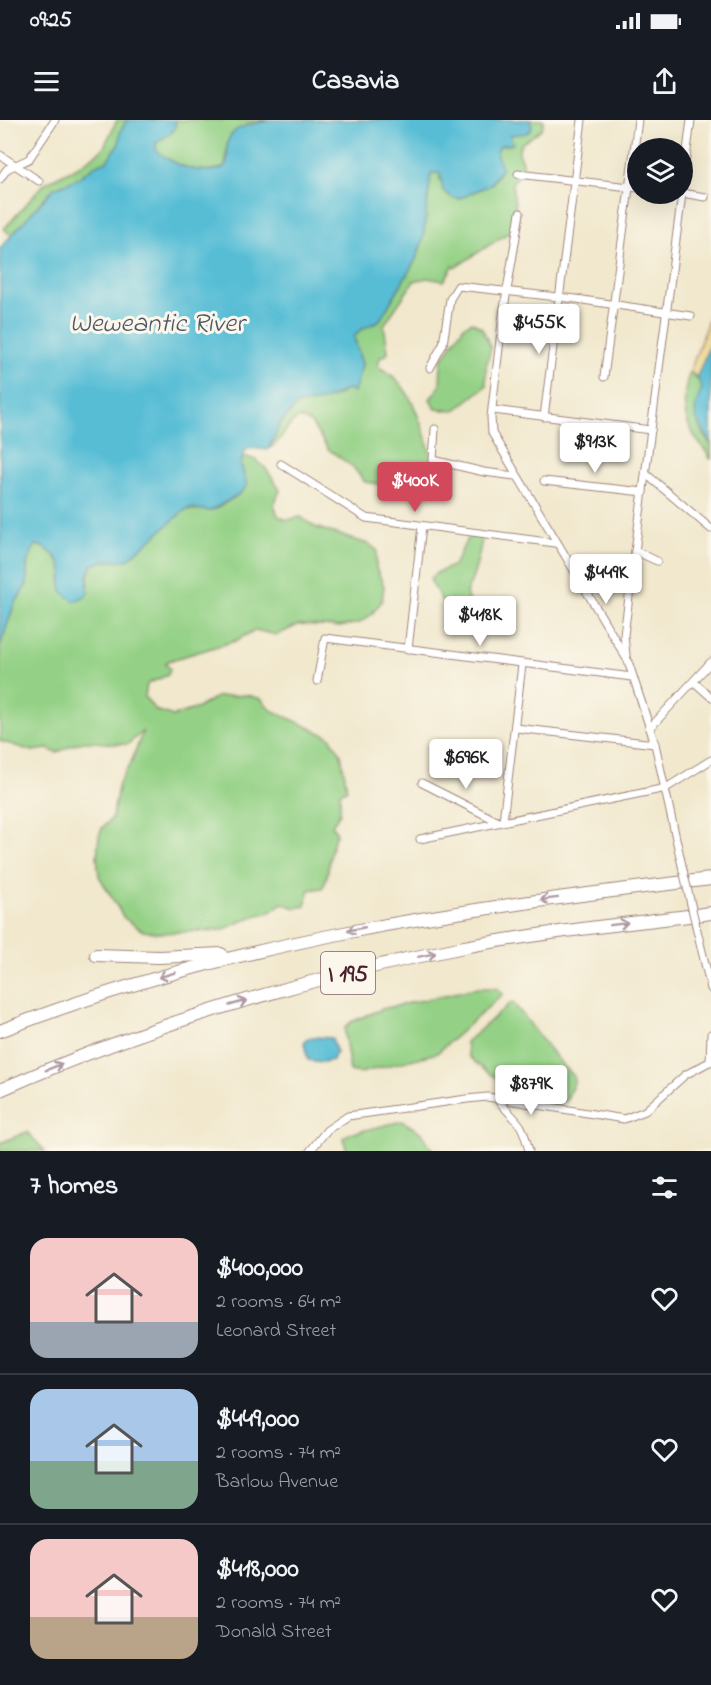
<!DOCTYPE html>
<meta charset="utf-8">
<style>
body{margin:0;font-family:"Indie Flower",sans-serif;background:#242831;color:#f1f3f6;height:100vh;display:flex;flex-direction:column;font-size:22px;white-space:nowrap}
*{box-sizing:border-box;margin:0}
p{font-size:20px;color:#9ea1a6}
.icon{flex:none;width:33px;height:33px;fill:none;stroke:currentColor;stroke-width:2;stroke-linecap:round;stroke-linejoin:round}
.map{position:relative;height:1031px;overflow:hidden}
.sheet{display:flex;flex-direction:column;background:#171b24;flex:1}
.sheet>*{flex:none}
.controls{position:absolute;left:627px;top:18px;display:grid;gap:12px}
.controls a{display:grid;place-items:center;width:66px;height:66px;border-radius:50%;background:#171b24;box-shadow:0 6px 24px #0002;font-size:30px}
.price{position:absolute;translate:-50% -51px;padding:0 14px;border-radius:6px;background:#fff;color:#222;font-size:20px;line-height:39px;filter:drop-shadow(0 2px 3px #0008)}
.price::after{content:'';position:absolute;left:50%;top:36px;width:18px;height:14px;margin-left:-9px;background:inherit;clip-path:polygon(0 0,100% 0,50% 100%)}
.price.selected{background:#d1495b;color:#fff}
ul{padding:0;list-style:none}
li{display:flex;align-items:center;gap:18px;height:150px;padding:0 30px}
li+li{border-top:2px solid #363941}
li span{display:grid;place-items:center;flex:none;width:168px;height:120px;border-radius:18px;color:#555}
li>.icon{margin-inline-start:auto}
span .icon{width:72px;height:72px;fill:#fffc;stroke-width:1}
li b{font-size:26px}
h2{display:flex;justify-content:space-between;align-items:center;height:72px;padding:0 30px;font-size:26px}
.status{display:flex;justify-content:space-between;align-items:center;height:42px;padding:0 30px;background:#171b24;direction:ltr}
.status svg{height:16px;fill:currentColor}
header{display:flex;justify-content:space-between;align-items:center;height:78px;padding:0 30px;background:#171b24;font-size:27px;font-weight:700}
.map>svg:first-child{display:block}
</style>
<div class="status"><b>09:25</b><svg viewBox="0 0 49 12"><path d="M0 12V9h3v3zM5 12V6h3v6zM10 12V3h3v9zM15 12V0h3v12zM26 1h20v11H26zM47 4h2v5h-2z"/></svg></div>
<header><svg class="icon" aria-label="menu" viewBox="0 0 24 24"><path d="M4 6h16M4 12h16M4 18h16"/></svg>Casavia<svg class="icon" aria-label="share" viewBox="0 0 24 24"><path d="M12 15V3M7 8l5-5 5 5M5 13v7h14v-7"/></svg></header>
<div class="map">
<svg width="711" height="1031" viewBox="0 0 711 1031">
<rect width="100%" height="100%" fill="#fbf7ec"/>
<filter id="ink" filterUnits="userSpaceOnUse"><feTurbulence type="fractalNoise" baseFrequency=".0167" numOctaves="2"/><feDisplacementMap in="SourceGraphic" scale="12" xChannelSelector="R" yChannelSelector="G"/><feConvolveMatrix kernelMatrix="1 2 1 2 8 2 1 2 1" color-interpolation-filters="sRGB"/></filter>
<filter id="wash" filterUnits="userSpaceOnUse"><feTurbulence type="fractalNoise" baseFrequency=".008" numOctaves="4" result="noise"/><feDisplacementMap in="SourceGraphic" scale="24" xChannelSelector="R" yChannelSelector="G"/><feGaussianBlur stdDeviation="1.35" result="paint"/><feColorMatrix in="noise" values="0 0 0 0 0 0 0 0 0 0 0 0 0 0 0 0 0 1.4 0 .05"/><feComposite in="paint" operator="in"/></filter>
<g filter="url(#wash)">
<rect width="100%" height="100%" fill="#f1e8cd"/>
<g fill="#94d186" stroke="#6f7858" stroke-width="1.5">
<path d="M117,0H127L120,12L119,24L107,41L44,78L12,116L4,109L45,63L79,46L103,29Z"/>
<path d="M176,0H271L247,4L227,27L225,47C202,56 174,46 156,30V23L174,10Z"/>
<path d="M530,0H544L542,8C523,28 512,17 524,49L512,63L517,98L511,111L456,147L453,146L444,161L427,158L414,161L384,205L388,232L386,235L380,237L378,247C412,262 420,302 431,334L430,341L440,346L445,352L440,366L417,374L402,375L379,364L365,362L353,347L328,329L311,303L300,298C287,302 283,321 270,328L280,304L298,284L335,277L348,269L352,271L362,245L354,217L360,210L380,200L416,139L423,120L431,53H440V61L458,79L492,64L502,48C497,40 494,32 501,25H510L511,13L530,11Z"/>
<path d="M472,202L482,208L491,228L486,246V266L454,291L436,289L430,279L440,266L441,241L464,206Z"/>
<path d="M690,252L702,264L698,306L711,325V340C707,331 700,325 695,317C682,299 682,272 690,252Z"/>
<path d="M243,336C265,340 269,354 280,370L274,385L278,396L287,400L301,397L315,407L368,424L377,430L376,448L384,466L382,481L371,495L359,503L339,507L298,505L277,515L255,510L235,521L168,541L165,544L170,548L168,555L147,564L145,577L155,590L173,596L198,588L216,577L247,575L261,579L271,590L330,617L341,634L347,669L340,673V693L332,705L337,713C327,730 331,756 322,768L309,770L305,786L295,788L282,783L270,792L254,796L222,810L158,813L143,811L124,798L99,756L97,737L99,716L102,708L112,698L119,663L131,643L143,611L128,624C95,626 90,613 57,633L47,629L32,631L0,621V526L14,485L27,464V443L35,425C45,425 61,439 62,451C62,458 60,462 62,470L89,465L88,456L92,445L104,441L127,440L185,390L216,389L241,373L247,365L241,345Z"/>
<path d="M476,415L482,420C478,439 475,456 466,473L471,488L468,492L452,498L430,460C434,450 446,452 454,444C463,435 462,417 476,415Z"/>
<path d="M477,868H497L503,874L437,933L360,953L350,951L345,917V908L351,902L382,889Z"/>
<path d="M512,882C534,906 550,935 574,956V962L566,981C530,978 493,961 468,936L466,922Z"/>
<path d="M402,1001L422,1013L433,1031H347L343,1018L349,1014Z"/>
<path d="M27,1012L45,1031H0V1023Z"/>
</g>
<path fill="#eeda9e" stroke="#9c7c64" stroke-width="1.5" d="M711,192V222L697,257L690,252Z"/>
<g fill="#57bdd5" stroke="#506e80" stroke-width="1.5">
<path d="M127,0H176L174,10L156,23V30C174,46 202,57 225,47C229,40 227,35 227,28C227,4 254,5 271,0H530L532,8L527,13L510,15L513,24L501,25C493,33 499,39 502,48L489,66C475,67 468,80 453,78L443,71L440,53H431L423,120L416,139L380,200L360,210L354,217L362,245L354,272L348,269L321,281L298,284L280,304L268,330L250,328L244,331L241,345L247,365L241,373L210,391L190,388L185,390L127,440L104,441L92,445L88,456V472L86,476L75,481C53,469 64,465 62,449C60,438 45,425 35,425L27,443V464L14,485L0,526V128L54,68L75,60L96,45L107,41L119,24L120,12Z"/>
<path d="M711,222V325C700,297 687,303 702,268L697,257Z"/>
<path d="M314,917L332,918L336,931L333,940L322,942L308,940L304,923L308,918Z"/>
</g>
</g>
<g filter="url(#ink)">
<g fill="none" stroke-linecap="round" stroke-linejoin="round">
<g stroke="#9e847c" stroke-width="9">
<g id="minor">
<path d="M0,35L39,61"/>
<path d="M518,54L638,68"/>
<path d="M0,59L7,49L29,39L55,0"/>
<path d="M682,69L691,0"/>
<path d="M682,73L705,77"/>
<path d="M520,93L503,194L491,297L492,313L628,541L655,624L683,750"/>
<path d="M430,248L443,224L450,179L458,166L576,179L691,196"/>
<path d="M604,257L638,0"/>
<path d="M493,290L651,310"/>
<path d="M544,297L582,0"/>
<path d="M435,309L433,340L484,352L515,356"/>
<path d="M281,344L366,398L555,423"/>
<path d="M646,354L711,409"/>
<path d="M544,361L643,372"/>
<path d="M635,431L657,441"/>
<path d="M408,529L422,406"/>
<path d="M626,535L624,515L682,74"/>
<path d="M317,561L325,518L632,557"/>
<path d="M694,562L711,577"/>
<path d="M516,608L655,624"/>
<path d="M650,608L711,542"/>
<path d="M422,663L499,702"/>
<path d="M503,701L522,545"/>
<path d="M420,719L666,668L711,640"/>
<path d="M696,806L711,869"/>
<path d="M710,942L711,914"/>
<path d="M497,979C517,1004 521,997 529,1031"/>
<path d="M310,1031L327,1010L348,996L467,979L487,977L508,980L624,999L645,991L685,955L711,941"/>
</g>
</g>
<g stroke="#9e847c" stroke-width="14">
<g id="motorway">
<path d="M96,835L159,837L221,834"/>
<path d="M0,911C228,821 469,787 711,759"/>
<path d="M0,970C147,905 302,859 459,828C542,812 627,804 711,793"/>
</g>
</g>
<use href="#minor" stroke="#fff" stroke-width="7"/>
<use href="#motorway" stroke="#fff" stroke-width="12"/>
<g stroke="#9e847c" stroke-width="9" stroke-linecap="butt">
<path id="minor-bridge" d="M683,750L696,806"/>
</g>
<use href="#minor-bridge" stroke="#fff" stroke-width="7"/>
</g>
<defs><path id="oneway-shaft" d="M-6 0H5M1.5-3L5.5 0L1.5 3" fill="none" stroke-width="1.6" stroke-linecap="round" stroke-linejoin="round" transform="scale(1.5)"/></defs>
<g stroke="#ae9aa0">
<use href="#oneway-shaft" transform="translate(549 779) rotate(173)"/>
<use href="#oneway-shaft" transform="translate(619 804) rotate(-7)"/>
<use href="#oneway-shaft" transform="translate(356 809) rotate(169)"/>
<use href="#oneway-shaft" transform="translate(427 835) rotate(-12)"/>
<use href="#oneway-shaft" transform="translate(167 855) rotate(163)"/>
<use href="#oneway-shaft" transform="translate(238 883) rotate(-16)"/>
<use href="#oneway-shaft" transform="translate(54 947) rotate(-22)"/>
</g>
</g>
<g text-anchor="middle" stroke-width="6" stroke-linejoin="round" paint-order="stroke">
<rect fill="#fbf7ec" stroke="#7f6065" stroke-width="1.5" x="321" y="832" width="54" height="42" rx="4.5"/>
<g font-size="24" font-weight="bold" fill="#4a1f2b">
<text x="348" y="861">I 195</text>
</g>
<g font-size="27" font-style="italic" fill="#4f5666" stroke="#fbf7ec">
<text x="157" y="211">Weweantic River</text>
</g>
</g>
</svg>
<div class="controls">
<a><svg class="icon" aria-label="layers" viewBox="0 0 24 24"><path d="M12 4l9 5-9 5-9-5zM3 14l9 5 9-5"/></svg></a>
</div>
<b class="price" style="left:539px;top:235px">$455K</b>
<b class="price" style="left:595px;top:354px">$913K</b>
<b class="price selected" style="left:415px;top:393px">$400K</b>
<b class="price" style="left:606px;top:485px">$449K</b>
<b class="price" style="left:480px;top:527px">$418K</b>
<b class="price" style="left:466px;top:670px">$696K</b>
<b class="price" style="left:531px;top:996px">$879K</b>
</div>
<section class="sheet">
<h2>7 homes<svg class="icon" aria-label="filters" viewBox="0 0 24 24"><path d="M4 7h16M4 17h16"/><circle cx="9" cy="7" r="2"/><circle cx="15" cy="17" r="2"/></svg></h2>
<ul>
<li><span style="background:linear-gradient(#f6c9c9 70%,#9aa5b1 0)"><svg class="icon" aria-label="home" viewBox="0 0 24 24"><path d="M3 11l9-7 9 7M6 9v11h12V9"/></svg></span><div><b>$400,000</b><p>2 rooms · 64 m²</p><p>Leonard Street</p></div><svg class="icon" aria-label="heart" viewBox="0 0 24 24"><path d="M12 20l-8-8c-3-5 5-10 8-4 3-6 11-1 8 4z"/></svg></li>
<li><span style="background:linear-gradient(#a9c7e8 60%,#7fa58c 0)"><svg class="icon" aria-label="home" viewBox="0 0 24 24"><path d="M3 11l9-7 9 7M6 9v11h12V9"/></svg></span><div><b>$449,000</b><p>2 rooms · 74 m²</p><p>Barlow Avenue</p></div><svg class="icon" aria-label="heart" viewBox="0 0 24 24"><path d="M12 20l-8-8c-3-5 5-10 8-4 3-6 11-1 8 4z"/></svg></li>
<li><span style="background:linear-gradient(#f6c9c9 65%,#b9a48a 0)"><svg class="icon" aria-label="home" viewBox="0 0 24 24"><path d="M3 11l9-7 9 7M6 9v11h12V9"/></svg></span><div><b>$418,000</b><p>2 rooms · 74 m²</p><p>Donald Street</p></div><svg class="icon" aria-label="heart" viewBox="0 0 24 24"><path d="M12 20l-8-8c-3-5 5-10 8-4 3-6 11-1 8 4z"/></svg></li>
</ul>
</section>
